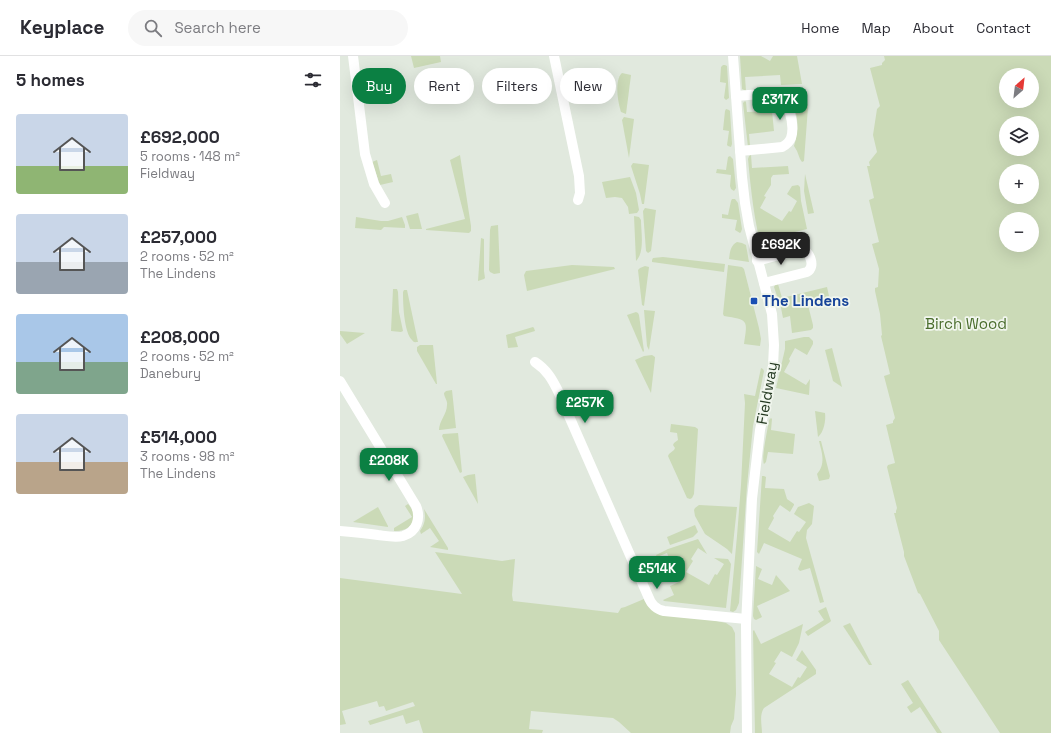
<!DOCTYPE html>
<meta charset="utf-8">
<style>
body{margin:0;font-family:"Space Grotesk",sans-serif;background:#f7f7f7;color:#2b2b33;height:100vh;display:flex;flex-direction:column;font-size:15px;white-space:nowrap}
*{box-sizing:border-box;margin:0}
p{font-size:13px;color:#7c7c81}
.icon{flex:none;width:22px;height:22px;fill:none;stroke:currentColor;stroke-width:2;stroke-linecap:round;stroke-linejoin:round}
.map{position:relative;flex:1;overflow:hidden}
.details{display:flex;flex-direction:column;background:#fff;width:340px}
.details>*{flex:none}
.top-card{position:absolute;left:12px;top:12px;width:380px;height:36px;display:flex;gap:8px}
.needle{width:26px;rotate:28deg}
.controls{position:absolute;left:659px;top:12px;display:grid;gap:8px}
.controls a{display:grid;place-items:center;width:40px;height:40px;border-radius:50%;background:#fff;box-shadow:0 4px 16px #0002;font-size:20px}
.price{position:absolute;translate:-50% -34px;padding:0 9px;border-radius:8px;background:#0b8043;color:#fff;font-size:13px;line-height:26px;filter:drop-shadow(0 1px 2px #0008)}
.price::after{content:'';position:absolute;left:50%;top:24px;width:12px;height:9px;margin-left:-6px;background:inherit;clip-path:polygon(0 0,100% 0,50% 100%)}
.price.selected{background:#222;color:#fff}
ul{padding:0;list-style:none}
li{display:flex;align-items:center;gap:12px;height:100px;padding:0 16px}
li span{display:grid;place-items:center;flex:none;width:112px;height:80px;border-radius:4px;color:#555}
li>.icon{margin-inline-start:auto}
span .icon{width:48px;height:48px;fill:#fffc;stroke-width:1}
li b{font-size:17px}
h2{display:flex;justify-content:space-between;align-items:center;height:48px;padding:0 16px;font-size:17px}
.chip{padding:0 14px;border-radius:18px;background:#fff;box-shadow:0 4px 16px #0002;font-size:14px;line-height:36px}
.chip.selected{background:#0b8043;color:#fff}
header{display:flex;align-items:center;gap:24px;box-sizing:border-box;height:56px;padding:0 20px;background:#fff;border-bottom:1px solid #e1e1e2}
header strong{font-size:19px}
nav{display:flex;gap:22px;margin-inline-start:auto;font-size:14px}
.search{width:280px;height:36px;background:#f7f7f7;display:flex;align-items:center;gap:10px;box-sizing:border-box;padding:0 14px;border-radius:22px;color:#7c7c81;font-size:15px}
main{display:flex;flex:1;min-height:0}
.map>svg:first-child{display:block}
</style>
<header>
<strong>Keyplace</strong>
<div class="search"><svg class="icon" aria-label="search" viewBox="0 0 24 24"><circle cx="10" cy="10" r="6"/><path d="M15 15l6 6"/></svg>Search here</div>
<nav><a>Home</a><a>Map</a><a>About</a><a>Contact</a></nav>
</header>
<main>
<section class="details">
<h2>5 homes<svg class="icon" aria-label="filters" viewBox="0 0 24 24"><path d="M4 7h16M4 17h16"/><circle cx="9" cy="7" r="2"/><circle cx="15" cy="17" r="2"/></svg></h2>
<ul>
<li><span style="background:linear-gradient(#c9d6e8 65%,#8fb573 0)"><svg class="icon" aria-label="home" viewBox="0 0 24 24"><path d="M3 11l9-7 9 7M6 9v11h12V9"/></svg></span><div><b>£692,000</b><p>5 rooms · 148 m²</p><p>Fieldway</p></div></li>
<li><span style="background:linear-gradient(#c9d6e8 60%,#9aa5b1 0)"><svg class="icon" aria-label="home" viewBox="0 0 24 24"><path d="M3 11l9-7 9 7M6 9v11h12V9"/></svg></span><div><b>£257,000</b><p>2 rooms · 52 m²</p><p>The Lindens</p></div></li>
<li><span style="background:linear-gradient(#a9c7e8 60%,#7fa58c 0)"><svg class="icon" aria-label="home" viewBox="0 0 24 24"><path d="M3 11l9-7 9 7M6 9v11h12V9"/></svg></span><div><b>£208,000</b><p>2 rooms · 52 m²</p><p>Danebury</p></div></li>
<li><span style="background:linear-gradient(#c9d6e8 60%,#b9a48a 0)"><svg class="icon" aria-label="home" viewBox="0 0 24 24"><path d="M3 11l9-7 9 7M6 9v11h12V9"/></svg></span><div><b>£514,000</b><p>3 rooms · 98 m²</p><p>The Lindens</p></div></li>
</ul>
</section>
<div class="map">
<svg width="711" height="677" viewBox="0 0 711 677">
<rect width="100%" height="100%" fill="#e1e9de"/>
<g fill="#cbdab7" fill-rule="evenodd">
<path d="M71,0H100L101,6L74,12Z"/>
<path d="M400,0H421L430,5L433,0H457L462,28H461L441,29L440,19L405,21L406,35L402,33Z"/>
<path d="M544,0H711V677H660L599,584V575L580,538L578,537L564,500V496L554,457H556V455L557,452L547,411L548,409L555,407L546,369L553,367V365L555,362L544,320L550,318L541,280L542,279L540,258L535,235V232L538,231L539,213L532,188L539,186L529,144L534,142L527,110H530L529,106L537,96L533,79L537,53L540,50L530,12L542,9V7L545,4ZM666,19H692V45H666ZM666,67H692V93H666ZM666,115H692V141H666ZM666,163H692V189H666Z"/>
<path d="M383,9H385L387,10L389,42L386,44L384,42L386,27L380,26L381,11Z"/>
<path d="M282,17L291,19L286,58L281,56C278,47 274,24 282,17Z"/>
<path d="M463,33L468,51L464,105L462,106L460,103L457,95L454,90C458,78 459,63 454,51C451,45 446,40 443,34Z"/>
<path d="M405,45L406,46L407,56L432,55L434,75L409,78L410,90L408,91L403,47Z"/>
<path d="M386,53L389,54L390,55L392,88L391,91L388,90L387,89L389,75L383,74L385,55Z"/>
<path d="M284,61L294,63L289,102L282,64Z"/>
<path d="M120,99L131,170V175L129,177L86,174V173L125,163L110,104Z"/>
<path d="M411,99L412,112L448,110L449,118L433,119L431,122V129L424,140L426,141L420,152L442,165L449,155L451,156L457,145L447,138L452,130L458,129L460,131L461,145L467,173L427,183L430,197L424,198L423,197C414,166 411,134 408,103L409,100Z"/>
<path d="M390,100L393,103L396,132L394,135L391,133L390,130L391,119L376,117L377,113L386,114L388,101Z"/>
<path d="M37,104L41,120L51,118L53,126L40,129L32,106Z"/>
<path d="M293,107L309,109L304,148H302L300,138L291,110Z"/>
<path d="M465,118L474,157L468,158L464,135Z"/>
<path d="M290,121L296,137L299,154L297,157L289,158L288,151L282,142L275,141L266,142L262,126Z"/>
<path d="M392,143H395L398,147L402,173L401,176L400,177L395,174L397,164L382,162V158L388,159L391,145Z"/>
<path d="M305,152L316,154L311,195L308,197L306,195L303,155Z"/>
<path d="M78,157L82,173H70L66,160Z"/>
<path d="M294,160L299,161L301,164C301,176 305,196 296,205Z"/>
<path d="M16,161L41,165H48L62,161L65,169V172L44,171L41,174L15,172Z"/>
<path d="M158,169L160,217L154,218L150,216L149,214L150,174L151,170Z"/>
<path d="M141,182L144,183V215L145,222L144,223L138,225Z"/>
<path d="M397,186L402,187L406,189L409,206L389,203C390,196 390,190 397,186Z"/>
<path d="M323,201L385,208L384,216L312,206V204L313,202Z"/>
<path d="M232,209L274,211L275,213L187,235L184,219L186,215Z"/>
<path d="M388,209L402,211L404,213L419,272L421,283L420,290L404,288C408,263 408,264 384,260L383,258Z"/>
<path d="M305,210L309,211L304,250L302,249L298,214L300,212Z"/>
<path d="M438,228L442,242L487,231L489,240L488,242L469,247L468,249L473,269V272L471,274L452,277L450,260L443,262L441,252L434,231L435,229Z"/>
<path d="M53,233H57L58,236L59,256L63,275L61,276L51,275Z"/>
<path d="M64,234H67L78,286C75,286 74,287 72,284C64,276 63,248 63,236Z"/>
<path d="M304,254L315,255L309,294L307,290Z"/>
<path d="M296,256L298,257L299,259L304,295L303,296L287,259Z"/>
<path d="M193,271L194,272L195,275L175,281L178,291L168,292L166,279Z"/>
<path d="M0,275L25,277L7,288L0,278Z"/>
<path d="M464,281H469L473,285V288L467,299L455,292L449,303L450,305L444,316L466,329L470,323L469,339L436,332L445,293V285Z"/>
<path d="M80,289H93L97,328H96L77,295V291Z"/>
<path d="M492,292L502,331L493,325L485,294Z"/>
<path d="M312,299L315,301V302L311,337L295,304L304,300Z"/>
<path d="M421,312L423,313L424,315L413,370L407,430L399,547L396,554L393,556L390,555L397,480L401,429L405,347L404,338L415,340Z"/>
<path d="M112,334L116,372L100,374H99C99,365 107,358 107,349C108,345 104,341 104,337L106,335Z"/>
<path d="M475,355L485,357C486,364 484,376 478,381Z"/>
<path d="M431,362L432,363L431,374L455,378L453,398L428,396L426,406L424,408C421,402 428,372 429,364Z"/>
<path d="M331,368L355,371L358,373L354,438L352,442L350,443L347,442L328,400L329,398L334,394L335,392L333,389L334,387L338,384L337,377L330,376Z"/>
<path d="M118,377L122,416L120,417L102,380L103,378Z"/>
<path d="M479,385H481L490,420L489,423L479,425L477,418C486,408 482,397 479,385Z"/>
<path d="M135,418L138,448L123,421L128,419Z"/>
<path d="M422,420H424L426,421L425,432L444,433L447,443L454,448V449L450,456L440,449L433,460L434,462L428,473L450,486L457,475L459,476L466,466L454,458L458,451L469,447L474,450L472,468L467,474L466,482L484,546L480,547L470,512L460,515L458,513L462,503L424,487L419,498L417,496Z"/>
<path d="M68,448L69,449C71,452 73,455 74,458C76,470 64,476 54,475V472L72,461L65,450Z"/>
<path d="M359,449L397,451L392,498L387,493L365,478L355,460L354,454L355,452Z"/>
<path d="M38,451L48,470V471L13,466Z"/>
<path d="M84,453L108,492V494L90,491L99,485L90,472L81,478L80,475C85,468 86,462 84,453Z"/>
<path d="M355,469L358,476L353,481L330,489L327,481Z"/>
<path d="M358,483L367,498L358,492L351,503L353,505L346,516L369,529L375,518L377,519L384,508L374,502L388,503L391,508L386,552L324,545L323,544L334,539L330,530L339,526L327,497L317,501L316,499L328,493Z"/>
<path d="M95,496L162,505L175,503L172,539L173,545L278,557L281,552L285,551L304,543L308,550L386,567L392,571L395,577L396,638L394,663L391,670L390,677H291L279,666L273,662L191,655L189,673L203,674L202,677H83L79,664L66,668L63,659L30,669L28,665L75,650L73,646L46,655L44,650L39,651L37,645L2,655L6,668L0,669V522L122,538Z"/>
<path d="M416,510L422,513L418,523L432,529L436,519L450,535L417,550L422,561L416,564L414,563L413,560Z"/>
<path d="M486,551L491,565L490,566L468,580L465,576L484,564L478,555Z"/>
<path d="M510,567L532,609H529L503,570Z"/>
<path d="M463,568L459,587L452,601L441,595L434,606L436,607L429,618L452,631L458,621L460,622L467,611L456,604L462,594L476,614V618L424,652C419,659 422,669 422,677H415L413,575L414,574L421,588Z"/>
<path d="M568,624L602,677H597L580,651L571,657L567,651L573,647L561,628Z"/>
</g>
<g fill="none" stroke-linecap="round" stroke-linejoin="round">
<g stroke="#fff" stroke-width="10">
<path d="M13,0L25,98L34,128L45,147"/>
<path d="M214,0L239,120L240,137L238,144"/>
<path d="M393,0L402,121L405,147L409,170L432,258L434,289L433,310L420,374L412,443L406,569L407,677"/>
<path d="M396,40L434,37C449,40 455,70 451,82C449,87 446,89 442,91L400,95"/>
<path d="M417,205L461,193C470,195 476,211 467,216L424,227"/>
<path d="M195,306C207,314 212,323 218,335L308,540C311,548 315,553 324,555L406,563"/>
<path d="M0,325L76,450C81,462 77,476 63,480C55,482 46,480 38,479C25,477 13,476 0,475"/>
</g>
</g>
<rect fill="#1a4fb4" stroke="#f1f6ee" stroke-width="1.5" x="410" y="241" width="8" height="8" rx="2"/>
<g text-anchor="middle" stroke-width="3.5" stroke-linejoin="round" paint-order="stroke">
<g font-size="15" font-weight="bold" fill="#164399" stroke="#f1f6ee" text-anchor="start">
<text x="422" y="250">The Lindens</text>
</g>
<g font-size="15" fill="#4a6d2d" stroke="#f1f6ee">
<text x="626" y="273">Birch Wood</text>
</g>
<g font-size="15" fill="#233820" stroke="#f1f6ee">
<text transform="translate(427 337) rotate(-80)" y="5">Fieldway</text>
</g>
</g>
</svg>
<div class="controls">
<a><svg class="needle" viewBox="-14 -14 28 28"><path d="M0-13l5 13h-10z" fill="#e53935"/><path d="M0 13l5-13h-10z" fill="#7c7c81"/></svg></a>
<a><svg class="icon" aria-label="layers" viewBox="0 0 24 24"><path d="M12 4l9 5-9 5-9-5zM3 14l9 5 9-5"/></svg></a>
<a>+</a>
<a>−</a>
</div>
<b class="price" style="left:440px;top:65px">£317K</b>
<b class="price selected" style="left:441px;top:210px">£692K</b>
<b class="price" style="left:245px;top:368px">£257K</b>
<b class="price" style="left:49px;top:426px">£208K</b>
<b class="price" style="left:317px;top:534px">£514K</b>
<div class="top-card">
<a class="chip selected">Buy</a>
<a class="chip">Rent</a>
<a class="chip">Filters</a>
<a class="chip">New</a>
</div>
</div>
</main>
